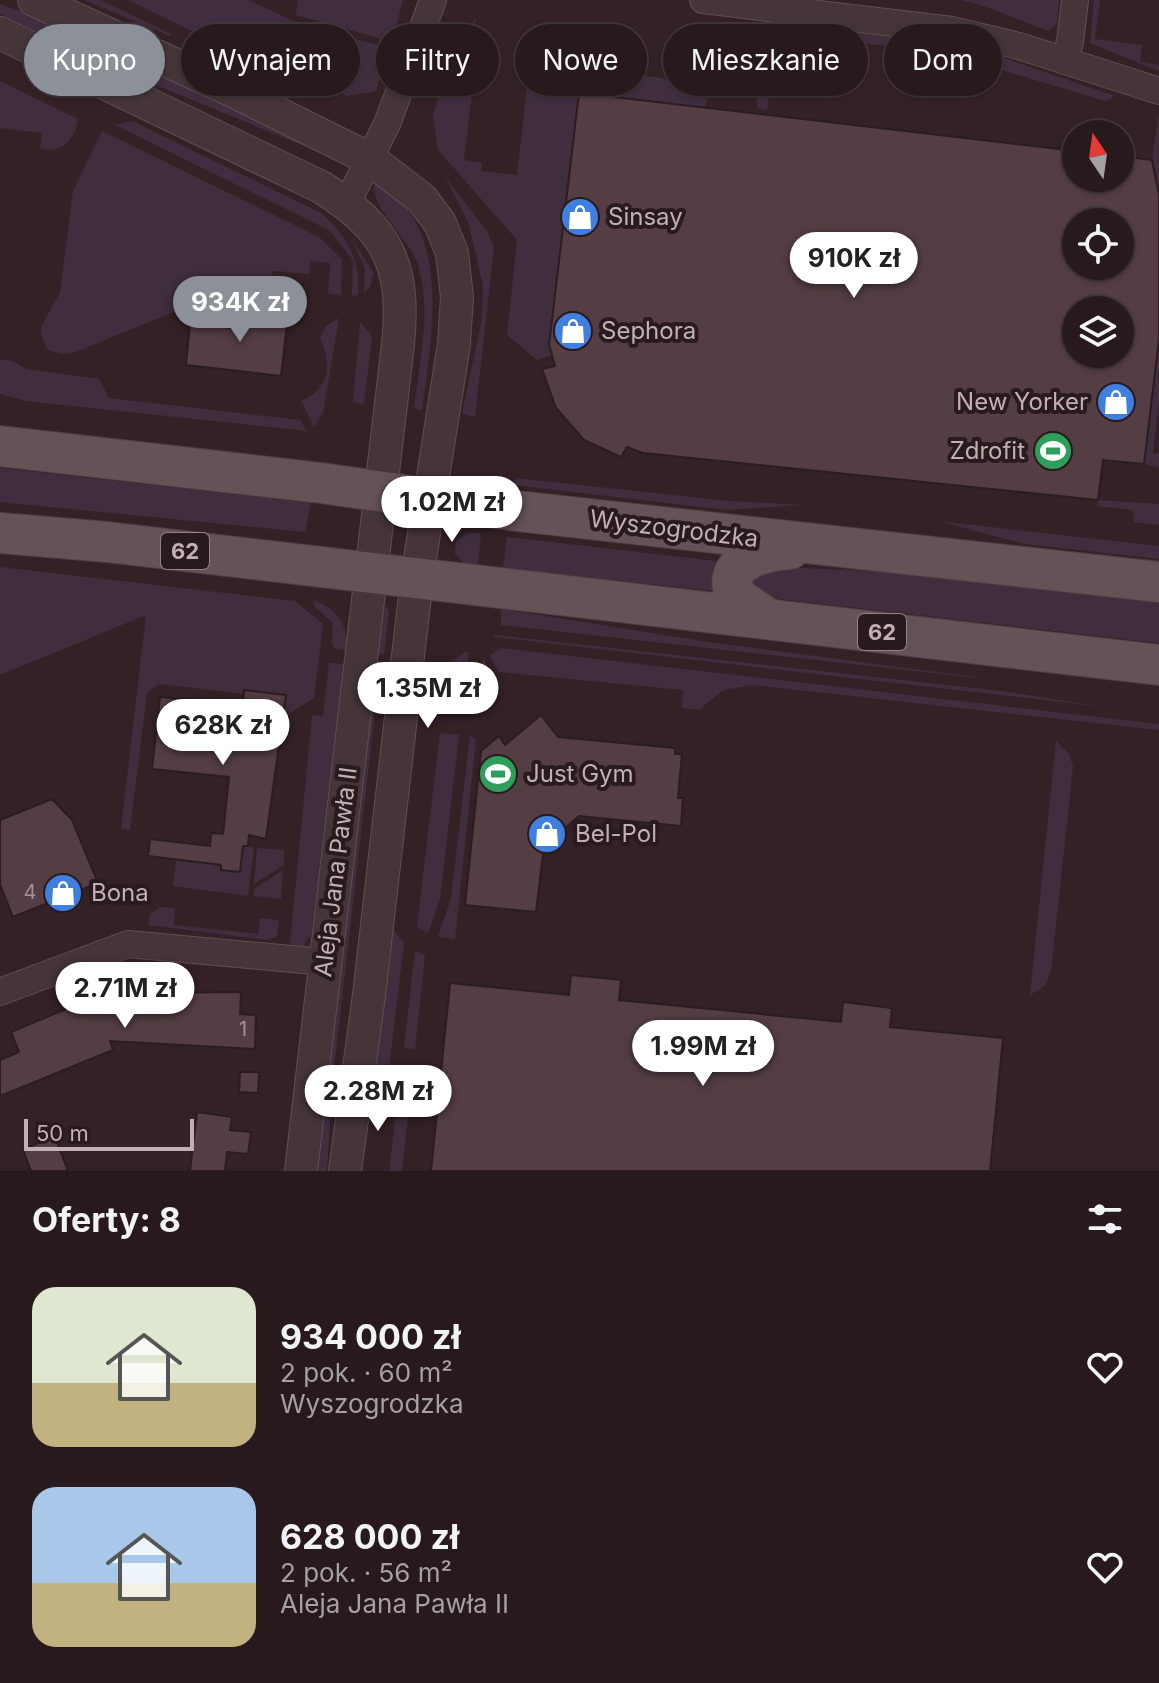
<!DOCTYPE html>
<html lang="pl">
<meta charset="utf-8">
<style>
body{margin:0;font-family:Inter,sans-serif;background:#332629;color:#f1f3f6;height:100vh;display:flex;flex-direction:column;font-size:30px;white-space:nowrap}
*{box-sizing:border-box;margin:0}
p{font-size:26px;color:#a4a0a3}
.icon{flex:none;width:44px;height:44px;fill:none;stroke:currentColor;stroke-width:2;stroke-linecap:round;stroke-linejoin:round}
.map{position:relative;height:1171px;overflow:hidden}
.panel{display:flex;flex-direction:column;background:#27191c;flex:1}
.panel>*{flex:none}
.hud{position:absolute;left:24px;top:24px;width:1112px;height:72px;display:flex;gap:16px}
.needle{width:52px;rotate:347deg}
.buttons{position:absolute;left:1062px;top:120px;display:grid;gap:16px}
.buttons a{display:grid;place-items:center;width:72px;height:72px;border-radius:50%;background:#27191c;box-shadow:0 2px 6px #0004,0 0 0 2px #43383b;font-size:40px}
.scale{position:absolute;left:24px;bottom:20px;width:170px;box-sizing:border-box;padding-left:8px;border:4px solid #c2afb3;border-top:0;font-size:22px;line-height:28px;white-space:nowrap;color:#c2afb3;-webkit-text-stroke:6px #291a1e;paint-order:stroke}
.price{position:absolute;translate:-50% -68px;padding:0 18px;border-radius:28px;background:#fff;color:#222;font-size:26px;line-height:52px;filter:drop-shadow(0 2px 4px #0008)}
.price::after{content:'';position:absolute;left:50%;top:48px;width:24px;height:18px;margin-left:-12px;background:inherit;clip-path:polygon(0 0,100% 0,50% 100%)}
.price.selected{background:#8c9099;color:#fff}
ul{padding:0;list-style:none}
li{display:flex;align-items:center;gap:24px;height:200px;padding:0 32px}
li span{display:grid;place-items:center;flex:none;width:224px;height:160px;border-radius:24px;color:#555}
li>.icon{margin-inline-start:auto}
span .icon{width:96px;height:96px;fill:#fffc;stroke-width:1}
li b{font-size:34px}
h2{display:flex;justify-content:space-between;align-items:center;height:96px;padding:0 32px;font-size:34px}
.tag{padding:0 28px;border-radius:36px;background:#27191c;box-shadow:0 2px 6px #0004,0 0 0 2px #43383b;font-size:28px;line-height:72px}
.tag.selected{background:#8c9099;color:#fff}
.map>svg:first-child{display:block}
</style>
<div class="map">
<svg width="1159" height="1171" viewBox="0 0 1159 1171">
<rect width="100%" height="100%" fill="#342126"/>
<g fill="#402e3f">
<path d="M84,0H101L171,34L170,36Z"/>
<path d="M128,0H248L305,26L390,48L376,91L347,96L218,44Z"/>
<path d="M298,0H403L392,42L296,15Z"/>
<path d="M961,0H1059L1057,23L1049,31C1018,20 992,7 961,0Z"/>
<path d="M1094,0H1100L1095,39L1142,45L1140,62L1159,65V71L1090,43Z"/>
<path d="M0,4L84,33L333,158L93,59L0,14Z"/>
<path d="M476,18L470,65L475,67L464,160L482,163L481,171L517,175L530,62L719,85L727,29L736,30L728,84L708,93L705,108L579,93L549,345L552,355L537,360L507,335L517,240L438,150L433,115L455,43Z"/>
<path d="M748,32L769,34L776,41L767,110L757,108V98L740,88Z"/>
<path d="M860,33L891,37L906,48L860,43Z"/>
<path d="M967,51L998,56L1115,96L1105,101L965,59Z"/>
<path d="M0,81L78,119C76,139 61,155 40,148L42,133L0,128Z"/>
<path d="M1158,118H1159V195L1152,160Z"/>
<path d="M132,121L321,213C346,235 362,261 358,295L352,296L353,260L329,230L115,125Z"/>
<path d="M102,131L319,237L342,259L341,296L328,293L330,263L311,261L309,274L272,271L271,288L229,289L76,352L61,354L48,350L42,338L41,327L60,292L73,191Z"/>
<path d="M445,177L487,231L494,247L475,417L462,414L482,318L483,285L468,222Z"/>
<path d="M375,182C455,224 431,339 422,410L414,409C419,361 433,309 417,262C408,237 369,207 375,182Z"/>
<path d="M350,236L374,273L370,287L364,293L365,268Z"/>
<path d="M339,318L323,413L314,427L301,401C331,388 332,364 320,338L326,326Z"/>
<path d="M360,322L372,336L364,404L353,402Z"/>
<path d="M1159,339V401L1153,453L1159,454V467L1144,464Z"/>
<path d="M0,359L15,362L26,369L99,379L109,398L300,420L307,431L25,401L0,394Z"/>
<path d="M0,468L311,503L305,532L0,502Z"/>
<path d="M516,478L728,501L802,505L727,510L513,485Z"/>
<path d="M1098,500L1159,504V525L1134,522L1133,510L1097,506Z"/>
<path d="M937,521L1159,546V559L1025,544Z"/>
<path d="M468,533H481L478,565L464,563L455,554L456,541Z"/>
<path d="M507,537L716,561L713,591L503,568Z"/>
<path d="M0,567L295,601L323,624L314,698L284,717L286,694L245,690L244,694L160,684L147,693L130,830L121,829L146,615L0,675Z"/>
<path d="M776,567L921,573L1159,598V643L763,597L751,587L753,573Z"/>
<path d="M313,600C337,608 349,625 346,650L335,649L332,643L333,623L314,606Z"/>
<path d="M384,605L389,611L384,654L373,653L380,607Z"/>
<path d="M501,609L708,642L1005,681L501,625Z"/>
<path d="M494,635L1002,691L1105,707L494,637Z"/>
<path d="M502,648L1159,724V730L752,685L723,690L699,710L682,708L683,690L499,672L489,656Z"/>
<path d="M465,652L469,653L463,707L443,705L447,665Z"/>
<path d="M483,658L491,672L487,710L474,707Z"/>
<path d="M329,663L344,664L311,935L303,946L290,944L312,715L323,716Z"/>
<path d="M371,667L380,668L332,1085L327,1171H312Z"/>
<path d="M440,733L459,735L440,899L428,933L417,926Z"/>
<path d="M470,735L476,740L455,939L438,937L451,899Z"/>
<path d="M1056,741L1069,754L1073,767L1051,971L1046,985L1030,995Z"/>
<path d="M243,846L254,848L248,896L173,886L176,860L221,865V870L240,872Z"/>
<path d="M257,848L284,850V865L254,884Z"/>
<path d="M283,870L281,899L253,896L254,889Z"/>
<path d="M160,907L175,908L174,925L258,934L260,918L279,920L277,936L268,940L148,925L150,914Z"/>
<path d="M390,925L404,943L385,1101L376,1099L374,1068Z"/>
<path d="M415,950L425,956L415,1049L404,1048Z"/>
<path d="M400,1079L412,1080L402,1171H389Z"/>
</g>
<g fill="#543e43" stroke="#2b1c20" stroke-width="2" fill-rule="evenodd">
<path d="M579,93L1076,151V178H1120V156L1152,160L1159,195V339L1144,464L1103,460L1098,500L643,453L627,447L621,457L584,440L556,408L542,369L555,366L549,345ZM1076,222H1120V266H1076ZM1076,310H1120V354H1076Z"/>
<path d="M234,310L288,316L281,376L186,365L190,323L232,328Z"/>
<path d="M244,690L286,695L266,839L249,835L248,846H243L240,872L221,870V865L148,856L150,839L210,846L211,833L223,834L229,777L152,769L160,697L243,705Z"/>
<path d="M541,715L558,737L675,748V754H682L678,798H683L681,826L579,816L544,846L536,912L465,905L481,751L499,736L505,745Z"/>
<path d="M52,799L72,820L98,883L13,917L0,884V820Z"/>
<path d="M571,975L621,980L619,1000L841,1022L843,1002L892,1008L890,1027L1003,1038L990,1171H431L450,983L569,995Z"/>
<path d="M126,984V993L241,992L240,1014L256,1015L255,1049L110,1041L113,1050L0,1096V1060L19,1052L11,1032Z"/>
<path d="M240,1072H259L258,1093L239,1092Z"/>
<path d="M197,1112L232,1117L230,1130L251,1132L248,1154L227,1152L225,1171H190Z"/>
<path d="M55,1137L68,1171H31L23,1149Z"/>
</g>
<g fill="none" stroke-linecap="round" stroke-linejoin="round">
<g stroke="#604f53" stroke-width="28">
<g id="minor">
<path d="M703,0L952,30L1019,46L1159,91"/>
<path d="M1064,61L1070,42L1075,0"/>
<path d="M347,203L387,124L433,0"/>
<path d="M0,992L128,944L325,962"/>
</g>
</g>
<g stroke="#604f53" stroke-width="34">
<g id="tertiary">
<path d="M34,0L235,92L370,159L422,199L440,223L452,253L457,297L454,344L417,578L369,995L345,1171"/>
<path d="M0,33L321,187C388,229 406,265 398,344L301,1171"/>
</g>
</g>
<g stroke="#4e3e42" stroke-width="42">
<g id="primary">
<path d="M0,446L321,483L517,511L1159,582"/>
<path d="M0,533L107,542L1159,665"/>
<path d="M767,618L736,597C719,561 764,551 790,549"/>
</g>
</g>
<use href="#minor" stroke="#453438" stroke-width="26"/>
<use href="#tertiary" stroke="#453438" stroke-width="32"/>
<use href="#primary" stroke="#655257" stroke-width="40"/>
</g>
<defs>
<g id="shop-disc" transform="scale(2)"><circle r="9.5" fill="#3f7fe0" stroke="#291a1e"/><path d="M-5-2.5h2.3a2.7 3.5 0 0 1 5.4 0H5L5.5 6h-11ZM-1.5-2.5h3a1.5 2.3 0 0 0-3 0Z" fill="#fff"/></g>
<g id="stadium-disc" transform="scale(2)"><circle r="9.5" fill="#2e9e5b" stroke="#291a1e"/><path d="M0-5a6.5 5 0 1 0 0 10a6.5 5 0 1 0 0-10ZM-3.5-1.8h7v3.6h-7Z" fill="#fff"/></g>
</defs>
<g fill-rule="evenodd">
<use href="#shop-disc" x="580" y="217"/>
<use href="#shop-disc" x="573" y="331"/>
<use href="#shop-disc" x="1116" y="402"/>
<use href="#stadium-disc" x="1053" y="451"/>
<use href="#stadium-disc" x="498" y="774"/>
<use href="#shop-disc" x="547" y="834"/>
<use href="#shop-disc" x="63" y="893"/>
</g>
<g text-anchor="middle" stroke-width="8" stroke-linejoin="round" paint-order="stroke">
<g font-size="20" fill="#a69397">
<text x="30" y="899">4</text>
<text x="243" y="1036">1</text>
</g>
<g fill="#291a1e" stroke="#948286" stroke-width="2">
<rect x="161" y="533" width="48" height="36" rx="6"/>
<rect x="858" y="614" width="48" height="36" rx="6"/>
</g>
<g font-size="22" font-weight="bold" fill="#c2afb3">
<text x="185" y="559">62</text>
<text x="882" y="640">62</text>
</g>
<g font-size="24" fill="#c2afb3" stroke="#291a1e" text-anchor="start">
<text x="608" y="225">Sinsay</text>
<text x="601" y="339">Sephora</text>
<text x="1088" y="410" text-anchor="end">New Yorker</text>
<text x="1025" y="459" text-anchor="end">Zdrofit</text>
<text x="526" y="782">Just Gym</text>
<text x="575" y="842">Bel-Pol</text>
<text x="91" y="901">Bona</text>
</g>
<g font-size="24" fill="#c2afb3" stroke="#291a1e">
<text transform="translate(674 529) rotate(7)" y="8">Wyszogrodzka</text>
<text transform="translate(336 872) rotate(-83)" y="8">Aleja Jana Pawła II</text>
</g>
</g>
</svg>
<div class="buttons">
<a><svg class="needle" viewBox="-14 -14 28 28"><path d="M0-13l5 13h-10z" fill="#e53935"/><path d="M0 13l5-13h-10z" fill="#a4a0a3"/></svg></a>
<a><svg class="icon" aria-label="locate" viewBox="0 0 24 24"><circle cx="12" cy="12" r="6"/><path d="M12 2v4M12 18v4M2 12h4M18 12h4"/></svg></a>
<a><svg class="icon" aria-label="layers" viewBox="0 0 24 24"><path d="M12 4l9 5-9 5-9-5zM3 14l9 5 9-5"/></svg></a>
</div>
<div class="scale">50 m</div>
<b class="price" style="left:854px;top:300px">910K zł</b>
<b class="price selected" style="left:240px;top:344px">934K zł</b>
<b class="price" style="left:452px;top:544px">1.02M zł</b>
<b class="price" style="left:428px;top:730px">1.35M zł</b>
<b class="price" style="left:223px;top:767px">628K zł</b>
<b class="price" style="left:125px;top:1030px">2.71M zł</b>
<b class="price" style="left:703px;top:1088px">1.99M zł</b>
<b class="price" style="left:378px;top:1133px">2.28M zł</b>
<div class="hud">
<a class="tag selected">Kupno</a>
<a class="tag">Wynajem</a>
<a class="tag">Filtry</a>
<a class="tag">Nowe</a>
<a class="tag">Mieszkanie</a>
<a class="tag">Dom</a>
</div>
</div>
<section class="panel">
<h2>Oferty: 8<svg class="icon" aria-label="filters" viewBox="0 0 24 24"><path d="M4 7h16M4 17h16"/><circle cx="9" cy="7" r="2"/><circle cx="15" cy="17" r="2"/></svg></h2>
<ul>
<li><span style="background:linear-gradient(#dfe7d0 60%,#c2b280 0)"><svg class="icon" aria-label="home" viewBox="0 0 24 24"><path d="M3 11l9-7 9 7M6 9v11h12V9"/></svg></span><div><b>934 000 zł</b><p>2 pok. · 60 m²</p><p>Wyszogrodzka</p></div><svg class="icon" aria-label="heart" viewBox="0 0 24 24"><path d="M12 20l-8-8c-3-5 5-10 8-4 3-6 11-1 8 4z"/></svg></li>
<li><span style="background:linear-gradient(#a9c7e8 60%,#c2b280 0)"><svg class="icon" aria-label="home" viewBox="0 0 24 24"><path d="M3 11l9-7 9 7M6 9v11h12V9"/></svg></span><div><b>628 000 zł</b><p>2 pok. · 56 m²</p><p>Aleja Jana Pawła II</p></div><svg class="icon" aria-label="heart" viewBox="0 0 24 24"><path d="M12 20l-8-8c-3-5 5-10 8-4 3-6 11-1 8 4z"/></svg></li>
</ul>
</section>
